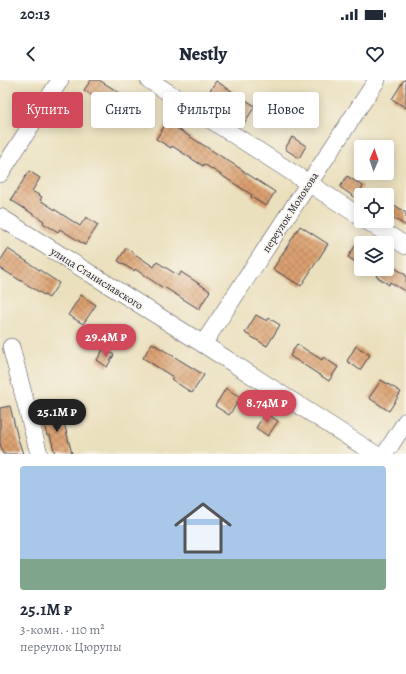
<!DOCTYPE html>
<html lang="ru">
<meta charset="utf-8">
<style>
body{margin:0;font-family:Alegreya,serif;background:#f6f6f7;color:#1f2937;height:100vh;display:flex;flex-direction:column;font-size:15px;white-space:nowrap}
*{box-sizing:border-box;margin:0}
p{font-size:13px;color:#747a83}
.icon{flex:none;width:22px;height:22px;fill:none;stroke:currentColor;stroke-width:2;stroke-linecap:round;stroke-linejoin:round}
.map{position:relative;height:374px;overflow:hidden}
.panel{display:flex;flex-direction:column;background:#fff;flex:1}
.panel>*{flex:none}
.top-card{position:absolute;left:12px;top:12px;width:382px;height:36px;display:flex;gap:8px}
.needle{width:26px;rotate:2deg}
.tools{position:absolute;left:354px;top:60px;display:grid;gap:8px}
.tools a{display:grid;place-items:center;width:40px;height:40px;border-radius:4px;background:#fff;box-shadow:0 2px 10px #0003;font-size:20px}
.price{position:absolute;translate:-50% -34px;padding:0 9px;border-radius:14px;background:#d1495b;color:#fff;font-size:13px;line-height:26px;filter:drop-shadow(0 1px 2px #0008)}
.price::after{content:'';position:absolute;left:50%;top:24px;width:12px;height:9px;margin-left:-6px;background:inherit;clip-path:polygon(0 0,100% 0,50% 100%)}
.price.active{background:#222;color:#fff}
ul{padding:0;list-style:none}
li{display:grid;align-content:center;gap:8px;height:212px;padding:0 20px}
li+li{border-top:1px solid #e0e1e3}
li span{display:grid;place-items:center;height:124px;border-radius:4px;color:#555}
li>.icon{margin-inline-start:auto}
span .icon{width:72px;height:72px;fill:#fffc;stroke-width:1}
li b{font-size:17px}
.chip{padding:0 14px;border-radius:4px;background:#fff;box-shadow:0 2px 10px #0003;font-size:14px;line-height:36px}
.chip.active{background:#d1495b;color:#fff}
.status{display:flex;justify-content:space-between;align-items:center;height:28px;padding:0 20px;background:#fff;direction:ltr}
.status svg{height:11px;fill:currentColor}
header{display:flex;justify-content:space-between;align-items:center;height:52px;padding:0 20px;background:#fff;font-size:18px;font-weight:800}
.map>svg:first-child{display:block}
</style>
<div class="status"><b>20:13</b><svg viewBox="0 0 49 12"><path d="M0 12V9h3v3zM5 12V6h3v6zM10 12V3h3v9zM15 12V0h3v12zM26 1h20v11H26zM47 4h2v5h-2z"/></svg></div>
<header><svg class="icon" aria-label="back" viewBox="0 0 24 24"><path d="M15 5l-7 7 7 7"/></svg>Nestly<svg class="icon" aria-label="heart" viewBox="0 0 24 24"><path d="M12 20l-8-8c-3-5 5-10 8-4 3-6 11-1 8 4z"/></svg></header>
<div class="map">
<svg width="406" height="374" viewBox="0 0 406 374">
<defs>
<pattern id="building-cross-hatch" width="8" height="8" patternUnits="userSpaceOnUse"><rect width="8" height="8" fill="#dba06f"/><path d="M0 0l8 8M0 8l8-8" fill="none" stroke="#b1825c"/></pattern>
</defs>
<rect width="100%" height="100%" fill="#f7f3e8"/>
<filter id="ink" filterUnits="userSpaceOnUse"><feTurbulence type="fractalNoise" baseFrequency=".025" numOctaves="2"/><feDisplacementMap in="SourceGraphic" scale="8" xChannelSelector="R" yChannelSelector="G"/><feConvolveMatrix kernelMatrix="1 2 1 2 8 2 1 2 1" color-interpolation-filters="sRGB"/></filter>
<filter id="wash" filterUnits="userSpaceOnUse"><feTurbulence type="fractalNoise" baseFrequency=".012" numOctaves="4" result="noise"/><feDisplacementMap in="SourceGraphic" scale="16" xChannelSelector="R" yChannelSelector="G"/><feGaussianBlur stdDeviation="0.9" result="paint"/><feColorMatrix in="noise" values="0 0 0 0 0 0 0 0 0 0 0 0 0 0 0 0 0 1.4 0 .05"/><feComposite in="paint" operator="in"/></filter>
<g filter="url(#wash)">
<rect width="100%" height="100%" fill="#ebe0bd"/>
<g id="blocks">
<g fill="url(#building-cross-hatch)">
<path d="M91,0H99L139,25L129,40L84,10Z"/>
<path d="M404,0H406V28L392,19Z"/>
<path d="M216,1L255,26L243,45L204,20Z"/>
<path d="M167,42L244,91H243L275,112L266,126L251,117L252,115L204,84L203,86L172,66L171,68L156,59Z"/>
<path d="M292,57L306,66L299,78L285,69Z"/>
<path d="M29,91L40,98L32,111L42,117L40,120L80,146L86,137L98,145L85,165L60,149L58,152L43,143L44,141L11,120Z"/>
<path d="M347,96L363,106L356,118L340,107Z"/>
<path d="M387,120L406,133V146L387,134Z"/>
<path d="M300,146L328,164L301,206L273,189Z"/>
<path d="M361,157V186L348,177Z"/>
<path d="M126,168L154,187L157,182L179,196L181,192L210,211L199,229L164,207L163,208L135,189L134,191L118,181Z"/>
<path d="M8,169L59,203L49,218L0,188V181Z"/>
<path d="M387,183L406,195V212L390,202L389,205L376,196L381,189H387Z"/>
<path d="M81,215L96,225L83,244L68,235Z"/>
<path d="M256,235L267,241L269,238L280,245L267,266L245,253Z"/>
<path d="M152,263L204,295L192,313L171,299L173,297L143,278Z"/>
<path d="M297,264L322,280L323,277L338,287L329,301L290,276Z"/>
<path d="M356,266L370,275L360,290L347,281Z"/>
<path d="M104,268L114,275L107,287L97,280Z"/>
<path d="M381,300L401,312L389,331L369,318Z"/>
<path d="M226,308L241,318L229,335L215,326Z"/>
<path d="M10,326L18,359L23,374H3L0,363V328Z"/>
<path d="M61,331L72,374H55L50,355L47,356L42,336Z"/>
<path d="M265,333L278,341L268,356L256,348Z"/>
</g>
</g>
</g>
<g filter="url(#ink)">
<use href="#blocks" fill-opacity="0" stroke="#403e4e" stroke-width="1"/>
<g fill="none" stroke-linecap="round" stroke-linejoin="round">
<g stroke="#403e4e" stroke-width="18">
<g id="minor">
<path d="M149,0L361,137"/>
<path d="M0,94L60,0"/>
<path d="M0,137L203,264L375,374"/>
<path d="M367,141L406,166"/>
<path d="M203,264L377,0"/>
<path d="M11,267L39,374"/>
<path d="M385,374L406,341"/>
</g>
</g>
<use href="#minor" stroke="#fff" stroke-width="17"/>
</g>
</g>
<g text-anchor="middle" stroke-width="3" stroke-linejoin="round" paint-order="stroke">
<g font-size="11" fill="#22223b" stroke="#f7f3e8">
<text transform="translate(290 132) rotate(-57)" y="4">переулок Молокова</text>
<text transform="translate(97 198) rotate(32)" y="4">улица Станиславского</text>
</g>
</g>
</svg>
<div class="tools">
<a><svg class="needle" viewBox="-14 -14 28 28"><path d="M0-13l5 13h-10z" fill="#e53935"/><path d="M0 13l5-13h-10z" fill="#747a83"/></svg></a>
<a><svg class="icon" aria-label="locate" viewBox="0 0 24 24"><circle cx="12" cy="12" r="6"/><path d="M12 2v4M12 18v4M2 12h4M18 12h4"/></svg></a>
<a><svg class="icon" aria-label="layers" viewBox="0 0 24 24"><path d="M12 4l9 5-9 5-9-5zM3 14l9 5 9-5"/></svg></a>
</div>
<b class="price" style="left:106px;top:278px">29.4M ₽</b>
<b class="price" style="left:267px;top:344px">8.74M ₽</b>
<b class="price active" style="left:57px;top:353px">25.1M ₽</b>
<div class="top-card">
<a class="chip active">Купить</a>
<a class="chip">Снять</a>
<a class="chip">Фильтры</a>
<a class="chip">Новое</a>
</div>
</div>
<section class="panel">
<ul>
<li><span style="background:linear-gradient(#a9c7e8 75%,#7fa58c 0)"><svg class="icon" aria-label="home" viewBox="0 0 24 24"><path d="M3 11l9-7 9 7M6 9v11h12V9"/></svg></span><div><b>25.1M ₽</b><p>3-комн. · 110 m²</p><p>переулок Цюрупы</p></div></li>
</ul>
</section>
